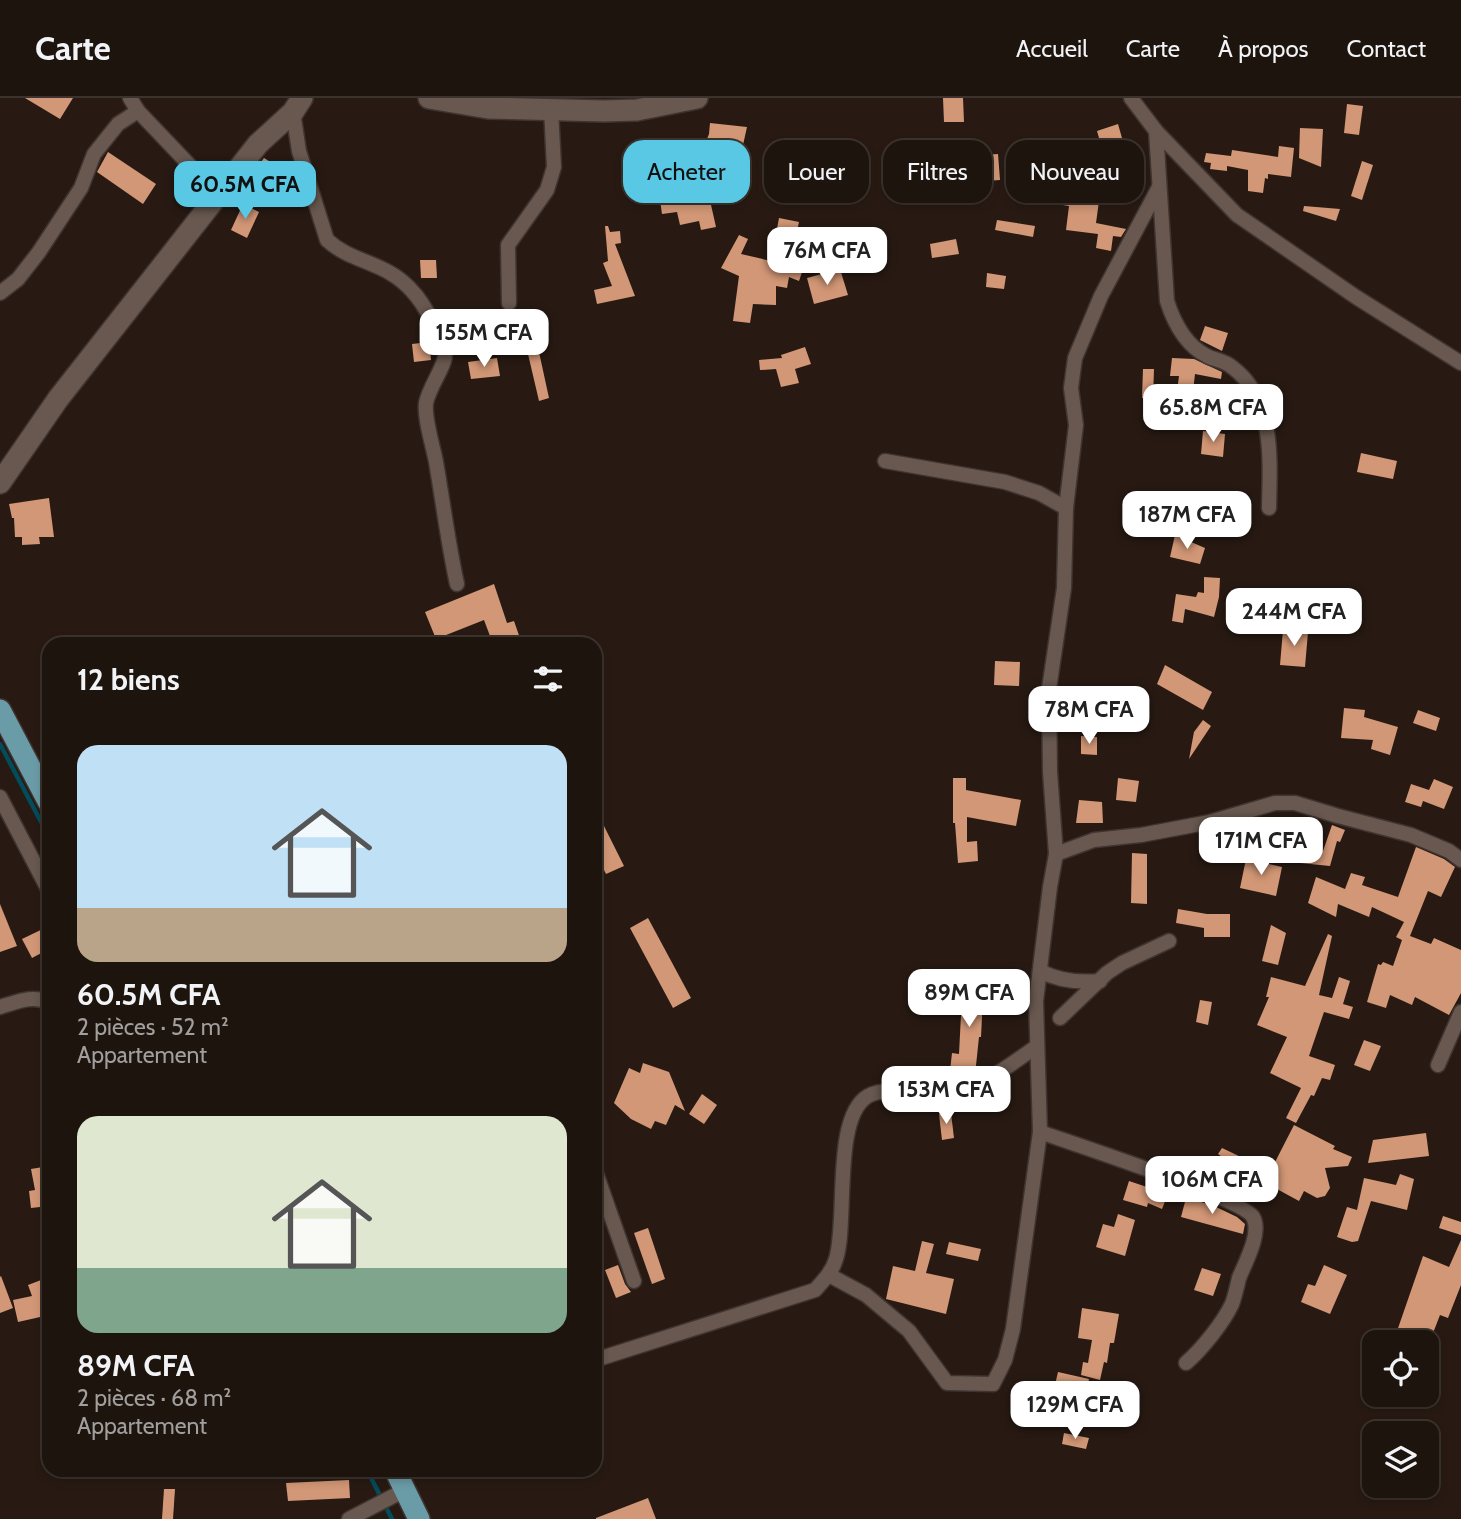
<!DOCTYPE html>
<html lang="fr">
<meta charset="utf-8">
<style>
body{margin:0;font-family:Cabin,sans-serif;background:#2b211c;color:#f1f3f6;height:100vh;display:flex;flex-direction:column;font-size:26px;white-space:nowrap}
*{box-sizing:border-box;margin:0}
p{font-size:23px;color:#a19e9e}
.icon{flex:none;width:38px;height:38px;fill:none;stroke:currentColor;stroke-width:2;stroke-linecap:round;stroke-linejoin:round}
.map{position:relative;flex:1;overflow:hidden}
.sheet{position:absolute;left:42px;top:539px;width:560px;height:840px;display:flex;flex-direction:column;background:#1e140e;border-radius:21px;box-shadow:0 4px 10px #0003,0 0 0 2px #3c332e}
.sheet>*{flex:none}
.banner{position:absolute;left:623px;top:42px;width:665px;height:63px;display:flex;gap:14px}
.tools{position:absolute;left:1362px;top:1232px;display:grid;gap:14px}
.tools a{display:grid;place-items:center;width:77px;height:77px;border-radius:14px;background:#1e140e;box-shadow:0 4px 10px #0003,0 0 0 2px #3c332e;font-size:35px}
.price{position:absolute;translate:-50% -60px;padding:0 16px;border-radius:14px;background:#fff;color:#222;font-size:23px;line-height:46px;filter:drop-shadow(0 2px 4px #0008)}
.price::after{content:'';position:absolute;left:50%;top:42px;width:21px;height:16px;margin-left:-10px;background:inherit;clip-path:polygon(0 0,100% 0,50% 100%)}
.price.active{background:#58c8e4;color:#111}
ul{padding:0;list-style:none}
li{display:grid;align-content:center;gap:14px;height:371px;padding:0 35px}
li span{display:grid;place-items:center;height:217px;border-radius:21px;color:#555}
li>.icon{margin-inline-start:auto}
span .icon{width:126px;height:126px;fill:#fffc;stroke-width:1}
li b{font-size:30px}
h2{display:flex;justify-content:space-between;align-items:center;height:84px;padding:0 35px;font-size:30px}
.pill{padding:0 24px;border-radius:21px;background:#1e140e;box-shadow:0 4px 10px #0003,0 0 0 2px #3c332e;font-size:24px;line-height:63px}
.pill.active{background:#58c8e4;color:#111}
header{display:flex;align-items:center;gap:42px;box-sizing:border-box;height:98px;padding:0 35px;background:#1e140e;border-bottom:2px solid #3c332e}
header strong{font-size:33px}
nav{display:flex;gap:38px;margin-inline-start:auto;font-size:24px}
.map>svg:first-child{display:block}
</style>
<header>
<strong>Carte</strong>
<nav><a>Accueil</a><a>Carte</a><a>À propos</a><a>Contact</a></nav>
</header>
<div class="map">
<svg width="1461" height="1421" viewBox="0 0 1461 1421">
<rect width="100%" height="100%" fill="#281a13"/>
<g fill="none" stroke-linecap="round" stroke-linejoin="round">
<g stroke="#024c5b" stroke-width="4.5">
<path d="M0,646L49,739"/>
<path d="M367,1372L392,1421"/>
</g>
</g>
<g fill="#d29776">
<path d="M25,0H73L60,21Z"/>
<path d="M943,0H963L964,24H944Z"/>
<path d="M1347,6L1363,8L1359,37L1344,35Z"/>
<path d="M710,25L747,29L737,74L724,69L720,99L709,98L716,129L701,132L699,123L680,127L677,114L662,116L658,88L655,89L647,73L672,64L675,48L702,53L709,36Z"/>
<path d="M1118,26L1124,47L1108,51L1106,84H1111V103H1099L1096,125L1126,131L1121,139L1113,138L1111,153L1096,150L1098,136L1066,132L1069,108L1013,99L1019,56L1037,58L1034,79L1060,83V47H1072V40H1099L1097,33Z"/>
<path d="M1300,30L1323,31L1321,69L1299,60Z"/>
<path d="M1279,48L1294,50L1291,79L1268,76V81L1265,80L1263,95L1248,93V72L1227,68V73L1210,71L1211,65L1204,64L1206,55L1231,58L1232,52L1278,59Z"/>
<path d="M108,54L156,86L143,106L97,74Z"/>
<path d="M998,56L1000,82L986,83L985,57Z"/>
<path d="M264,60L298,81L301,91L293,104L250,78Z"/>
<path d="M1362,63L1373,67L1362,102L1351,98Z"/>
<path d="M839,64L862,92L848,103L825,75Z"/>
<path d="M243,106L259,114L247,140L231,132Z"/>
<path d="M1304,108L1340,111L1336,123L1303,113Z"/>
<path d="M779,120L799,124L793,152L808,157L799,183L789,179L787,190L776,188V207L753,206L750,225L733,223L739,178L721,170L739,137L748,141L741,156L771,163Z"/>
<path d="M997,122L1035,128L1033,139L995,132Z"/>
<path d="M605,128H608L610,134L620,133L621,145L615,146L635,198L597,206L594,192L612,188L603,165L608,163Z"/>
<path d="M956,141L959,156L932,160L930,146Z"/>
<path d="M420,162H436L437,180H421Z"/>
<path d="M840,171L848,197L814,206L807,180Z"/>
<path d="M987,175L1006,178L1004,191L986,189Z"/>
<path d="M519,224L524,238L541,234L545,252L539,254L549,300L539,303L524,239L513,242L508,227Z"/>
<path d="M1205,228L1228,235L1222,253L1200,242Z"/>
<path d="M429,244L431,262L414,264L412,246Z"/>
<path d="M805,249L811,266L795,271L799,285L781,289L776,271L760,272L759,262L782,260L781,257Z"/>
<path d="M497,260L500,278L471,281L468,264Z"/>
<path d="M1172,260L1194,261L1222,274L1221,281L1195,276L1191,311H1199L1198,324L1161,320L1160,327L1148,325L1153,302L1175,308L1179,278H1170Z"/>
<path d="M1143,271H1154L1153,301L1142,300Z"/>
<path d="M1203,333L1225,336L1223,359L1201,356Z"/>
<path d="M1361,355L1397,363L1393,381L1357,374Z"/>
<path d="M49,400L54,439H39L40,446L22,447V439H15L14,420H12L9,406Z"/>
<path d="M1175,437L1205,450L1200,466L1170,459Z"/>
<path d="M1204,479L1220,480L1219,499L1214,519L1185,511L1183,525L1172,523L1176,496L1196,499L1198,494L1204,495Z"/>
<path d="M494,486L507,525L514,523L522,546H493L484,522L436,541L425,514Z"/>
<path d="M1283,532L1308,534L1305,569L1280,567Z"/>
<path d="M995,563L1020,564L1019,588L994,587Z"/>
<path d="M1165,567L1212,594L1203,612L1157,586Z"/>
<path d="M1344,610L1365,612L1364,619L1398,629L1390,657L1371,651L1373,642L1341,640Z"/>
<path d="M1418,612L1440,620L1436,633L1413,625Z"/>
<path d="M1203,622L1211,628L1189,661L1194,634Z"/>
<path d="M1081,638L1097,639V657L1081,656Z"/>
<path d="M953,680H966V692L1021,702L1016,728L967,719V744L977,743L978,763L958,765L955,725H953Z"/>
<path d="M1118,680L1139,683L1136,704L1116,702Z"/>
<path d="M1434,681L1453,689L1444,711L1423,703L1421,709L1405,704L1411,686L1429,692Z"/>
<path d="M1079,702L1102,704L1103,725H1076Z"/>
<path d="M595,710L624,768L606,776L595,754Z"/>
<path d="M1332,727L1345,732L1340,744L1337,743L1330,768L1300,765L1301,751L1323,753Z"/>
<path d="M1216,740L1234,742L1232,759L1215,758Z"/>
<path d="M1416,749L1444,761L1455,769L1441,799L1428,793L1410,838L1431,846L1434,840L1461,852V895L1449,917L1415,899L1412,907L1390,897L1386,910L1367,904L1378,866L1381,867L1383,864L1393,868L1402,842L1396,839L1404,824L1372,809L1369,819L1338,806L1336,819L1308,805L1316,779L1345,791L1351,775L1365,779L1362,787L1398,799Z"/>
<path d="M1132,755L1147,756V806L1131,805Z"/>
<path d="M1246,761L1282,769L1276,798L1240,790Z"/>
<path d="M0,806L17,848L0,854Z"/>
<path d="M1178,811L1207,816H1230V839H1204V830L1176,825Z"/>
<path d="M648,820L691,900L673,910L630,830Z"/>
<path d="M1271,827L1286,835L1278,867L1262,863Z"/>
<path d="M49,828V851L32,860L22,841Z"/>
<path d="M1328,836L1332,838L1319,897L1332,900L1339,879L1350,883L1343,906L1353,909L1349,921L1324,914L1309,958L1335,967L1330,982L1322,980L1314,998L1311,997L1296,1025L1286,1020L1301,990L1270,975L1287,939L1257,927L1269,899H1266L1271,879L1305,888Z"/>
<path d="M963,878H982L983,900L981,939H979L975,977L958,983L949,982L952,955L959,956Z"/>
<path d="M1200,902L1212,904L1208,927L1196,924Z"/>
<path d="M1364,942L1381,948L1370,973L1354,967Z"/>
<path d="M643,965L669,974L685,1013L675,1007L666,1027L655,1023L651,1031L631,1021L614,1005L629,970L640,975Z"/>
<path d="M702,996L717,1007L704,1026L689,1016Z"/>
<path d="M951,1015L954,1040L942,1042L939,1016Z"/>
<path d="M1294,1027L1335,1048L1333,1051L1352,1059L1348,1068L1325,1070L1330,1090L1325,1098L1317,1100L1304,1093L1299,1103L1244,1073L1238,1086L1221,1079L1228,1063L1218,1056L1222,1050L1262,1069L1265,1063L1273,1068Z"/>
<path d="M1426,1035L1429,1058L1368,1065L1373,1042Z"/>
<path d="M49,1068V1108L31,1110L29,1093L35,1092L31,1071Z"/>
<path d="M1400,1076L1414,1081L1407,1112L1371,1103L1358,1143L1352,1144L1337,1139L1347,1109L1357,1112L1364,1080L1396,1087Z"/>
<path d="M1129,1083L1168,1096L1162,1111L1148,1105L1147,1109L1123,1102Z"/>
<path d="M1186,1100L1212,1107L1237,1119L1245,1126L1243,1136L1181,1119Z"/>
<path d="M1118,1116L1135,1122L1125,1158L1096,1149L1103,1126L1114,1129Z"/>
<path d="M1443,1118L1461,1124V1137L1439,1130Z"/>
<path d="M648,1130L665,1181L652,1186L634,1135Z"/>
<path d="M1461,1142V1187L1448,1220L1440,1217L1428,1248L1426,1244H1418L1396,1236L1423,1158L1449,1169Z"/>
<path d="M922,1143L934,1146L926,1175L954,1181L946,1216L886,1201L893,1168L915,1173Z"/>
<path d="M949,1144L981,1151L978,1163L946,1156Z"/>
<path d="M618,1167L625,1186L631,1194L616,1200L605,1172Z"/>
<path d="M1324,1167L1347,1177L1330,1216L1301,1204L1308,1186L1315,1188Z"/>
<path d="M1202,1170L1221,1176L1213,1198L1194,1192Z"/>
<path d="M1,1178L13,1210L0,1215V1179Z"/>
<path d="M49,1179V1217L18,1224L13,1202L32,1198L28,1187Z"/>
<path d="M1082,1210L1119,1216L1114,1245H1110L1107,1265L1104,1264L1100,1282L1081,1277L1083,1264L1088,1265L1092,1242L1078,1240Z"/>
<path d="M1058,1274L1089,1281L1081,1315L1050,1308Z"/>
<path d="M1064,1335L1089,1340L1086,1351L1062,1346Z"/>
<path d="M349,1382L350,1400L288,1403L286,1385Z"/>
<path d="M164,1391H175L173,1421H162Z"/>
<path d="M648,1400L656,1421H596V1420Z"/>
</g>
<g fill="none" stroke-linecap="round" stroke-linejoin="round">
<g stroke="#3f3431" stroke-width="17">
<g id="street">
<path d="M130,0L138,13L218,97"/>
<path d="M1131,0L1156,33L1237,117L1356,199L1461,265"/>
<path d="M293,14L299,53L327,142C353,166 387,163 413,194C423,204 444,242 445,256C446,267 429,289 426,305C424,320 433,348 436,364C443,404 448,445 457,486"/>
<path d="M1156,33L1167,203C1174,225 1185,247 1207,258C1215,262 1225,263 1232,269C1275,301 1270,362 1269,410"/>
<path d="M0,195L18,181L39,154L81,90L94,56L118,26L138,13"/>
<path d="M509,205L508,147L547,92L554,69L551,11"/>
<path d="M1066,410L1076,327L1071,290L1075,260L1101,198L1159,89"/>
<path d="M0,699L49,793"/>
<path d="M1056,756L1094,742L1141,737L1210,724L1275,705H1295L1338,718L1411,737L1449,753L1461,762"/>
<path d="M1040,873C1059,883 1078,885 1100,883"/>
<path d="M0,909C17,904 33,896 49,905"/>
<path d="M1060,920L1107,875L1122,865L1169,843"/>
<path d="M1438,967L1461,914"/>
<path d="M1040,1034C1071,1045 1243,1101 1253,1119C1262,1135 1245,1165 1239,1180C1237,1189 1235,1198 1232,1206C1223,1225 1202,1251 1186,1265"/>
<path d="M595,1072L634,1183"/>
<path d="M829,1177L866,1197L909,1233L947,1285L993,1286L1005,1262L1013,1231L1040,1034L1036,903L1050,789L1056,756L1050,674L1049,591L1064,490L1066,410L1039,395L1005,384L885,363"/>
<path d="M595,1262L815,1192C824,1182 832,1174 836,1161C848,1123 832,1019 868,998C887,987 925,998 947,995C981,991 1009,967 1036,949"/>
<path d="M349,1421L405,1392"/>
</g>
</g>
<g stroke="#3f3431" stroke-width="24">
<g id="secondary">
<path d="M429,0L488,10L604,13L637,12L697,0"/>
<path d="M0,385L58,301L258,46L293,14L302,0"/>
</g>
</g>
<g stroke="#3f3431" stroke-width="24">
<g id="primary">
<path d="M0,612L49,705"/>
<path d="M395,1372L419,1421"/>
</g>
</g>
<use href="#street" stroke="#68584f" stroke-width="14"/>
<use href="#secondary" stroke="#68584f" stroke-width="21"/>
<use href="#primary" stroke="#6a9ca7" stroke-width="21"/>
</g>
</svg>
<div class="tools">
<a><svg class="icon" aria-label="locate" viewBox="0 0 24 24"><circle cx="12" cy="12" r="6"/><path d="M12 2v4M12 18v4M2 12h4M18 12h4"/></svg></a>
<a><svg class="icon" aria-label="layers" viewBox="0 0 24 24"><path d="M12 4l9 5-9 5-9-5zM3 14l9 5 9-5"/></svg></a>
</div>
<b class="price active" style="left:245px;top:123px">60.5M CFA</b>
<b class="price" style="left:827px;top:189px">76M CFA</b>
<b class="price" style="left:484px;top:271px">155M CFA</b>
<b class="price" style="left:1213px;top:346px">65.8M CFA</b>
<b class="price" style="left:1187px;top:453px">187M CFA</b>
<b class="price" style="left:1294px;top:550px">244M CFA</b>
<b class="price" style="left:1089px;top:648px">78M CFA</b>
<b class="price" style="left:1261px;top:779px">171M CFA</b>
<b class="price" style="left:969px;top:931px">89M CFA</b>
<b class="price" style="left:946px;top:1028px">153M CFA</b>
<b class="price" style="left:1212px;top:1118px">106M CFA</b>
<b class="price" style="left:1075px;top:1343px">129M CFA</b>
<div class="banner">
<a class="pill active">Acheter</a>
<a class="pill">Louer</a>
<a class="pill">Filtres</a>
<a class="pill">Nouveau</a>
</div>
<section class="sheet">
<h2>12 biens<svg class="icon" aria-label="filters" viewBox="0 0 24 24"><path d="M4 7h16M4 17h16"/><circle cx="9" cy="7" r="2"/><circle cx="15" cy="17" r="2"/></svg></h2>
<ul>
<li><span style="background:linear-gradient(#bfe0f5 75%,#b9a48a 0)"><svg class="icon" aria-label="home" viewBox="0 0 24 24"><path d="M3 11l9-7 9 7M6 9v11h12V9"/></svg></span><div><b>60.5M CFA</b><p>2 pièces · 52 m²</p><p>Appartement</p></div></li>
<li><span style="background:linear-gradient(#dfe7d0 70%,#7fa58c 0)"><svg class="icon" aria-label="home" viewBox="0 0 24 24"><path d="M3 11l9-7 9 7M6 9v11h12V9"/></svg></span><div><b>89M CFA</b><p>2 pièces · 68 m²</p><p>Appartement</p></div></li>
</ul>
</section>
</div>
